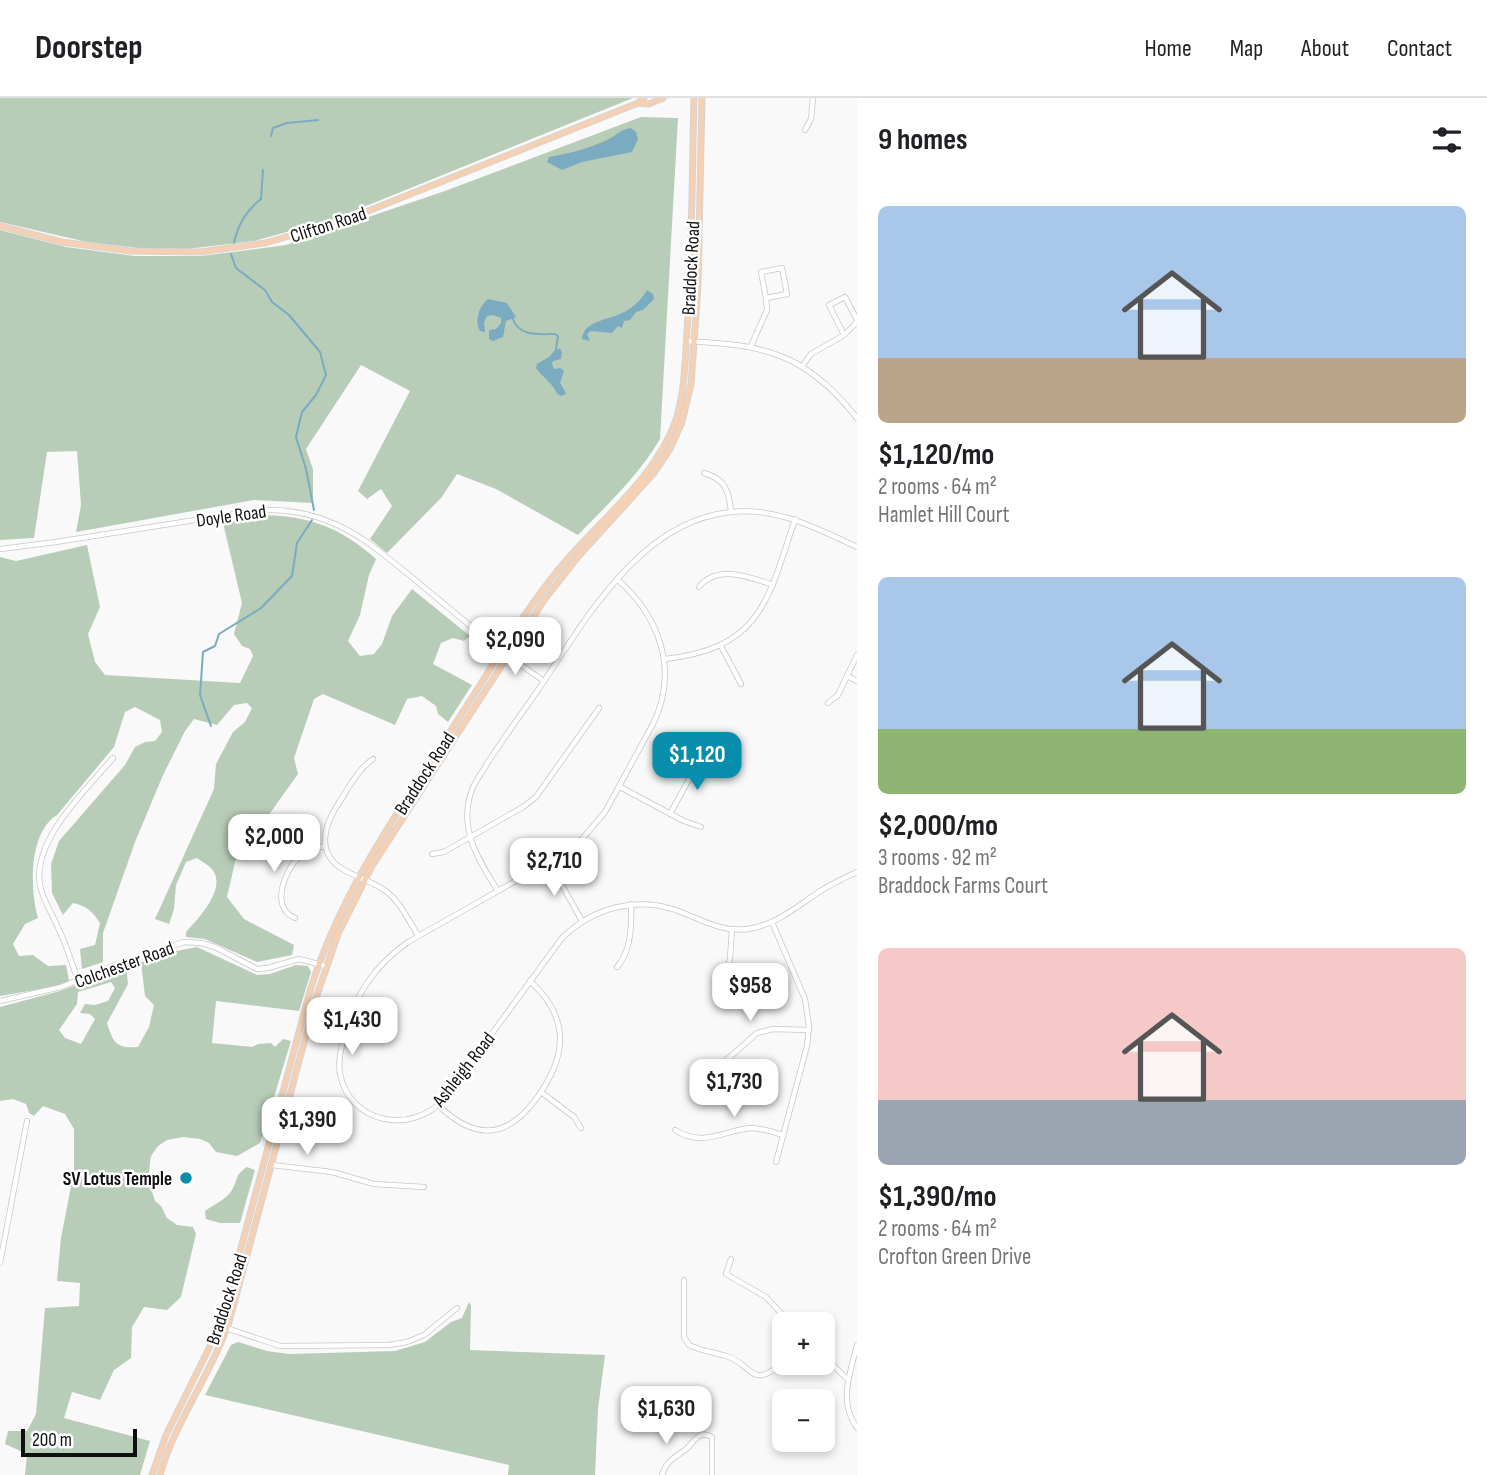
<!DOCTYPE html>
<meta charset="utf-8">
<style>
body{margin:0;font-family:"Sofia Sans Condensed",sans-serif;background:#f6f6f6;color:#202124;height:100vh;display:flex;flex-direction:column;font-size:26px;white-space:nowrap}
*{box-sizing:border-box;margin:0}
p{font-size:23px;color:#757577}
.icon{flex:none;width:38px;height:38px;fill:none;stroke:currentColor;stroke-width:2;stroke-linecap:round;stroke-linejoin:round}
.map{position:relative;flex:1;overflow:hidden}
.panel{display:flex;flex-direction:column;background:#fff;width:630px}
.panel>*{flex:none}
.buttons{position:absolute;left:772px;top:1214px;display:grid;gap:14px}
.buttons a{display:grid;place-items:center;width:63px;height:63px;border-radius:10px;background:#fff;box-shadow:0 4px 10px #0003;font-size:35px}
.scale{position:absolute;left:21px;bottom:18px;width:116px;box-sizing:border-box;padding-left:7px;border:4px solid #101011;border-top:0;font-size:19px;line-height:24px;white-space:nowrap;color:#101011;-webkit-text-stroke:5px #fff;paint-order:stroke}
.price{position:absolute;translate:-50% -60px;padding:0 16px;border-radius:14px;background:#fff;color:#222;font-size:23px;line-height:46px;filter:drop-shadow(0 2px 4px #0008)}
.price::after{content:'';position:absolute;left:50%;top:42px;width:21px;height:16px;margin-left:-10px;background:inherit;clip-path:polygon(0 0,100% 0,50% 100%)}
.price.on{background:#088ead;color:#fff}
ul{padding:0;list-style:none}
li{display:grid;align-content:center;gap:14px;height:371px;padding:0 21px}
li span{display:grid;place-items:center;height:217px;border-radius:10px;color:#555}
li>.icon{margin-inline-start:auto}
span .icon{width:126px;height:126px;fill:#fffc;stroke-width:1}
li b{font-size:30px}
h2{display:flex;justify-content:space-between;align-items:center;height:84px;padding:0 21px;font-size:30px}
header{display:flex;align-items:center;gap:42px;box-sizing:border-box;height:98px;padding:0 35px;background:#fff;border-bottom:2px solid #e0e0e0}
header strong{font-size:33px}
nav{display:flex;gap:38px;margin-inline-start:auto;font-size:24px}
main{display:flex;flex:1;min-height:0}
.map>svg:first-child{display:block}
</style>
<header>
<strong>Doorstep</strong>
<nav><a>Home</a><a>Map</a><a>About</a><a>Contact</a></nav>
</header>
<main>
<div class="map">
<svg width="857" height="1377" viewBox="0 0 857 1377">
<rect width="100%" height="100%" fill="#f9f9fa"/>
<g fill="#b8cdb7" fill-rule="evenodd">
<path d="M0,0H633L334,121L254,143L187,151L137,150L87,144L0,124Z"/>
<path d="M641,19L678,20L660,341C639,377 607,407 578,437L496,391L457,376L441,400L387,455L370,441L392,408L381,391L367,401L358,393L410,293L361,267L306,351L313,371V405L254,402L76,434L81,407L77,353L47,354L34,440L0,442V132L66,149L135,158H201L286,147L445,93Z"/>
<path d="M257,417C307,417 339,428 376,461L369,477L360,517L348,543L360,558L374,556L382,546L392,518L412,491L470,538L464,543L453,540L441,545L433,566L472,587L448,624L438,616L436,608L422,598L407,601L395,627L323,596L314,601L294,660L298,676L260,729L247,734L236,760L227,799L244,821L294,847L292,857L257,864L205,841L186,839V834C198,821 229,789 211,770C207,766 201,763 197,760L186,764L176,787L174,811L169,826L155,821L214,691L216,666L233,634L245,624L252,610L247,605L234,607L217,627L194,621L185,633L163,677L135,744L103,835V864L82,871L80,851L95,847L100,825C92,813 87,808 73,805L63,817L52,795L51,766L59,743L125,667L135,649L145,644L155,643L162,634L160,622L135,609L125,614L114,649L57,717C28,735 30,792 38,820L25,826L13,846L19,858L33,857L48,868L66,867L69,883L53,889L0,898V459L16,463L87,447L100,509L88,536L95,564L105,577L240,585L253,558L250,551L242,548L234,536L242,505L223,425Z"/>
<path d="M197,849L257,877L270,876L296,867L308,868L311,874L299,913L216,903L212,945L252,949L258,946L271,945L275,949L283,941L291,943L260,1045L237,1058L216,1054L209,1045L200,1041L183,1039L167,1042L158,1048L151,1058L148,1081L155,1103L161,1108L167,1120L177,1127L193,1129L196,1136L181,1199L167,1212L144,1209L132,1229L131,1260L114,1272L100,1302L72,1294L64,1320L150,1343L140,1377H25L27,1356L5,1346L8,1333H27L36,1316L45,1210L79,1208L80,1185L57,1183L61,1140L74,1073V1031L65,1016L43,1008L34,1018L29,1015L26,1006L13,1001L0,1003V909L60,893L126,868L128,886L107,925C113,944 116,951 138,949L149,929L154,907L145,898L141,864L176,853ZM111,884L115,890L108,903L95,907L85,906L80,915L90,916L95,921L81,946L65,940L59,932L77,906L78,894Z"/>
<path d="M247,1069L255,1072L240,1125H220L206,1121L205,1113C213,1107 227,1101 232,1092C239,1080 234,1078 247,1069Z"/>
<path d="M469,1204L471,1207L470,1252L605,1257L598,1311L595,1377H508L509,1367L205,1297L231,1247L238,1244L267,1253L289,1256L395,1253L425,1244L451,1224L462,1220Z"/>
</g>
<g fill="#7babc0">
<path d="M631,30L636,34L638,41L632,54L582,64L562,72L547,64L549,59C567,56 587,51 605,43C615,39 620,31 631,30Z"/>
<path d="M647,192L653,196L654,201L643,212L636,214L630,222L624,223L622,230L618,228L612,235L591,233L587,236L590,243L582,241C583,223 608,222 622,215C632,211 642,201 647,192Z"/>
<path d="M488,201L507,205L516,219L506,223L503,239L493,243L489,241V232L496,231L501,225V220L493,217L487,218L484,224L485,234L480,233C474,223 479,208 488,201Z"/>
<path d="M560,251L562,254L561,261L553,263L552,266L554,271L560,270L564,273L560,285L566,295L562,298L557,296C554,286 542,279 536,270L537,266L549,259L555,252Z"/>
</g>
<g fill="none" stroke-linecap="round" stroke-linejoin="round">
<g stroke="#7babc0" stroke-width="2">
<path d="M271,38L273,30L287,25L318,22"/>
<path d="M234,145C238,126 246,113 261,101L263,72"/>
<path d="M231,156L236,170L265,192L272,204L289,217L320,254L326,277L316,297L302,314L296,339L306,371L314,412"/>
<path d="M513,221C519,239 539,236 555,236L558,238L556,252"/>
<path d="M211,628L200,597L203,554L215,548L219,536L261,510L292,478L297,445L312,422"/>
</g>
<g stroke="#c6c7c8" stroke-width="6">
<g id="minor">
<path d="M805,32L811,21L813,0"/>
<path d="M782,170L787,196L766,200L761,174Z"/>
<path d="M857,222L845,199L829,207L844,237L857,224"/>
<path d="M686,243C767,247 804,255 857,320"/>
<path d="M751,248L767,212L766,200"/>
<path d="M803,267L811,256L844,237"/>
<path d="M704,375C725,381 729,392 731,414"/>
<path d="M0,451L56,444L252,413C281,410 308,414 335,426C365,439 389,461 414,481C456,516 498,552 544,583"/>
<path d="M618,482C660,519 679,573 653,626L605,714L582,741L549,764L408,844C374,868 354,898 344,939C341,951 338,963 340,976C350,1026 412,1037 444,1001L562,840C594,809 639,797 681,814C704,823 722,834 748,831C776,827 796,809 819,794C831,786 844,780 857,774"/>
<path d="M699,489C717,466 750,479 773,487"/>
<path d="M721,548L741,586"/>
<path d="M665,561C761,550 768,503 795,421"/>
<path d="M847,578L857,583"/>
<path d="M828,605L838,597L857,557"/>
<path d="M373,661C358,671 350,688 340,703C325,725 314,755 344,772C358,780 374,784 387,794C401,805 408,822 418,837"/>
<path d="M620,689L684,723L701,729"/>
<path d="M670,716L698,665L709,657"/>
<path d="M432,756L444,754L523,709L536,699L599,610"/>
<path d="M549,764L582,823"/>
<path d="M498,793C477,760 457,728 473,689C492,655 516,624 538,592C585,523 639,423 731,414C777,409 816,430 857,449"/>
<path d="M295,820C270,810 284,773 299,759C307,753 315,750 325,748"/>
<path d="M772,824L805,901L809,928L807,948L776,1064"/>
<path d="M617,869C631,854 632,826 631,806"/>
<path d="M724,881L730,861L732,831"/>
<path d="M78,883C72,866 67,848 59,832C53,817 43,803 40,787C32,742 86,692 113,660"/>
<path d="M0,903L61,889L104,871L184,844L201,845L215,849L257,871L268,870L299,861L326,868"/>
<path d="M713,974L757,935L773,931L809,932"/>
<path d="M541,994L574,1019L581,1030"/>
<path d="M438,1007C474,1042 506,1042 536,1001C567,959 571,920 530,883"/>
<path d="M675,1032C703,1050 725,1032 751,1030C762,1030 773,1034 783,1037"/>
<path d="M272,1067L332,1074L374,1086L424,1089"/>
<path d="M731,1161L726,1176L766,1199L792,1227"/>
<path d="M0,1165L27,1023"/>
<path d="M684,1182V1239L689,1247C701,1253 713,1254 726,1258C755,1267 749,1293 784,1264"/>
<path d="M220,1228L280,1248L389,1247L407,1244L424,1237L457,1210"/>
<path d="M857,1247C850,1276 838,1304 857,1330"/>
<path d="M822,1256L848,1282"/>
<path d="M662,1377C667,1362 673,1361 685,1352C694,1345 698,1331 712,1339V1377"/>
</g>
</g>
<g stroke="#d4d4d4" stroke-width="7">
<g id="major">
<path d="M638,5L649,6L663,0"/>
<path d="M0,128L62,144L130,153L200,154L265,145L348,121L638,5L644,0"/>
<path d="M152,1377L166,1337L220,1228L310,893C341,792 402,708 459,620C492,570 521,517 559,471C598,423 655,382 676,322C685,293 685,262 687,233C692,155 692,78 694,0"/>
<path d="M160,1377C175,1323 211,1277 229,1224L316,900L338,836L372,768L544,502L577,460L654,375L670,351L682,324L691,286L698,188L702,0"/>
</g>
</g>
<use href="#minor" stroke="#fff" stroke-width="4.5"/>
<use href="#major" stroke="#f6d0b3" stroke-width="5"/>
</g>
<circle fill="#088ead" stroke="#fff" stroke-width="2.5" cx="186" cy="1080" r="7"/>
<g text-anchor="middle" stroke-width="5" stroke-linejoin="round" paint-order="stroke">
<g font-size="19" fill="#101011" stroke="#fff">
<text transform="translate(328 126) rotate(-18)" y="7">Clifton Road</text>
<text transform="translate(690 170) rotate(-87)" y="7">Braddock Road</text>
<text transform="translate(231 417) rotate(-8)" y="7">Doyle Road</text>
<text transform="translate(424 675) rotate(-57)" y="7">Braddock Road</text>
<text transform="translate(124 866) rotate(-20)" y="7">Colchester Road</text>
<text transform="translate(463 971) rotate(-52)" y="7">Ashleigh Road</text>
<text transform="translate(226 1201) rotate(-72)" y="7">Braddock Road</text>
</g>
<g font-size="19" font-weight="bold" fill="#101011" stroke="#fff" text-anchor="end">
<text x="172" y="1087">SV Lotus Temple</text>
</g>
</g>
</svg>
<div class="buttons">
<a>+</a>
<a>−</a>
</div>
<div class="scale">200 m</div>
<b class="price" style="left:515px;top:579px">$2,090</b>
<b class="price on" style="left:697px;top:694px">$1,120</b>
<b class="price" style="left:274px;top:776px">$2,000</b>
<b class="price" style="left:554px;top:800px">$2,710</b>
<b class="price" style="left:750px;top:925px">$958</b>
<b class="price" style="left:352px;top:959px">$1,430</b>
<b class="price" style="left:734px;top:1021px">$1,730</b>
<b class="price" style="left:307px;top:1059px">$1,390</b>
<b class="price" style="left:666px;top:1348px">$1,630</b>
</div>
<section class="panel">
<h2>9 homes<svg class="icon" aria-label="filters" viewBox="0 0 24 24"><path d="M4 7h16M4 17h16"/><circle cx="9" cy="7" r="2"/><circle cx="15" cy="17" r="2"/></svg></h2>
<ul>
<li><span style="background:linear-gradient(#a9c7e8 70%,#b9a48a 0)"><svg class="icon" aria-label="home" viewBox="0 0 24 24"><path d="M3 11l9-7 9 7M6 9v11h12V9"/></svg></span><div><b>$1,120/mo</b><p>2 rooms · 64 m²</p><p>Hamlet Hill Court</p></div></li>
<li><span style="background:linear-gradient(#a9c7e8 70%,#8fb573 0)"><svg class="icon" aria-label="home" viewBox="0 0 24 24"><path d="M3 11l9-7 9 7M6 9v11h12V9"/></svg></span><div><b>$2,000/mo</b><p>3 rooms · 92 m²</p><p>Braddock Farms Court</p></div></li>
<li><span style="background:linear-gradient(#f6c9c9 70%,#9aa5b1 0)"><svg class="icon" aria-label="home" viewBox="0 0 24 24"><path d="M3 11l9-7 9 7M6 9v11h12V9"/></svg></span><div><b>$1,390/mo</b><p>2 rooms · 64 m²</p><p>Crofton Green Drive</p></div></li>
</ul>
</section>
</main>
